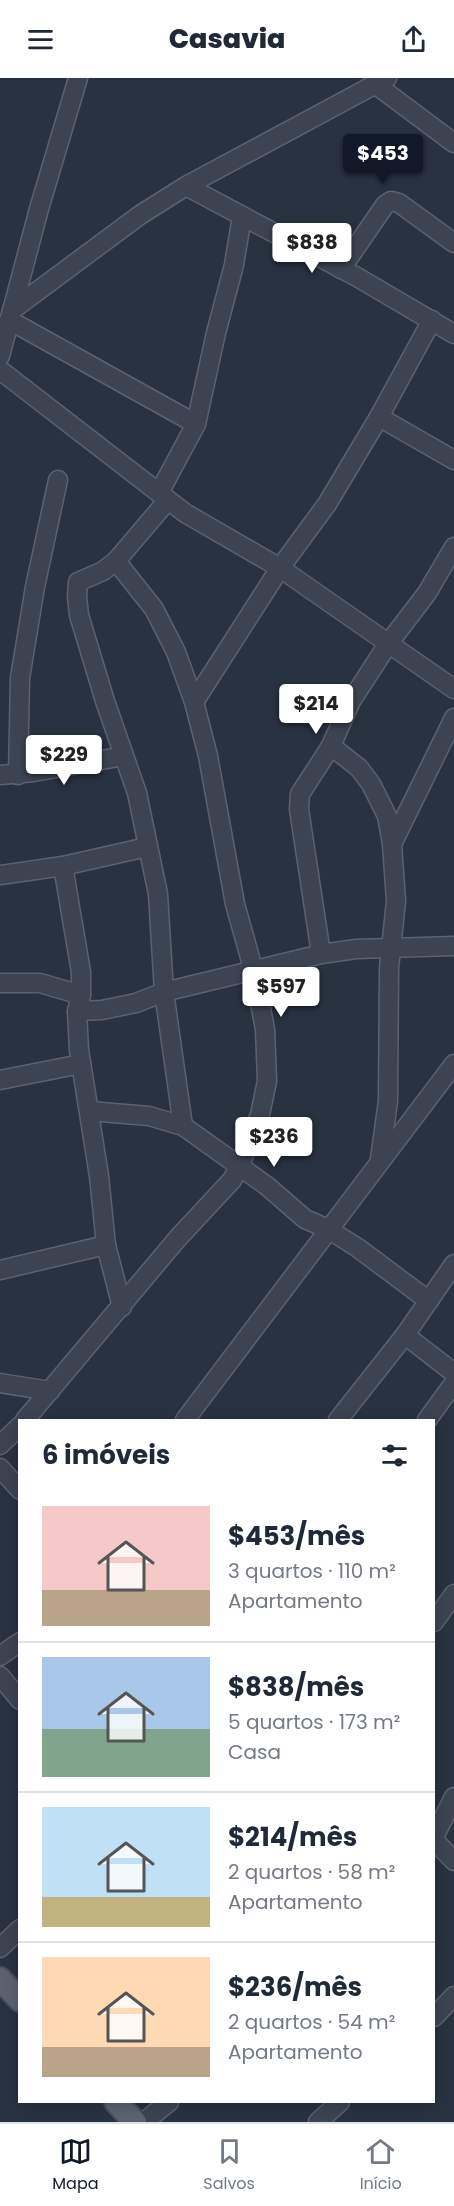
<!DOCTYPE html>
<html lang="pt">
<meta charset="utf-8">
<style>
body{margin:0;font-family:Poppins,sans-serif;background:#f2f2f3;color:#1f2937;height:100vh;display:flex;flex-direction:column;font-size:22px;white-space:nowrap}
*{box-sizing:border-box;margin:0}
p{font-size:20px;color:#747a83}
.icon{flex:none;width:33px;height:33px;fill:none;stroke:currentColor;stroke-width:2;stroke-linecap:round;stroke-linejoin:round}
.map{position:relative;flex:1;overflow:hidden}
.drawer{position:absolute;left:18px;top:1341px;width:417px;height:684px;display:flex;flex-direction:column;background:#fff;border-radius:0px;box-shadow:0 3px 15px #0003}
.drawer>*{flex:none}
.price{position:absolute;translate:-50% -51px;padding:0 14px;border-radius:6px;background:#fff;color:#222;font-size:20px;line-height:39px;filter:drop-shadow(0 2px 3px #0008)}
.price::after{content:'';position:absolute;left:50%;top:36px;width:18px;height:14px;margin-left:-9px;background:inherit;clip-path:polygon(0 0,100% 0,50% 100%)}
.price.selected{background:#111827;color:#fff}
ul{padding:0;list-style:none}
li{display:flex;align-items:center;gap:18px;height:150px;padding:0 24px}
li+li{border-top:2px solid #e0e1e3}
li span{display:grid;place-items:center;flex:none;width:168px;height:120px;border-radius:0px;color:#555}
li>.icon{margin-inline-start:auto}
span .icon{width:72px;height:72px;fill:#fffc;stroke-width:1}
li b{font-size:26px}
h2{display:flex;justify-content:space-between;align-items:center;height:72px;padding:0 24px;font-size:26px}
header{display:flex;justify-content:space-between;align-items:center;height:78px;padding:0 24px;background:#fff;font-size:27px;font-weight:800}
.tabs{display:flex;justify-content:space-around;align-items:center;height:84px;border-top:2px solid #e0e1e3;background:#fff;font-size:16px;color:#747a83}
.tabs a{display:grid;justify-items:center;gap:3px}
.tabs .selected{color:#111827}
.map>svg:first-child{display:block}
</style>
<header><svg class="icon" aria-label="menu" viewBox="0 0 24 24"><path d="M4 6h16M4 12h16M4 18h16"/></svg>Casavia<svg class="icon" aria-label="share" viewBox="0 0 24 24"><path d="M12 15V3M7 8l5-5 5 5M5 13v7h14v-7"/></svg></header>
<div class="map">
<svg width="454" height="2044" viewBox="0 0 454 2044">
<rect width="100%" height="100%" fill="#293241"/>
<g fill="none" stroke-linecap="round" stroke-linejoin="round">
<g stroke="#5b626f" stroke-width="21">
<g id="minor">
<path d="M375,6L454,65"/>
<path d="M186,108L357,199L454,256"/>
<path d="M341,191L385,127L391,123L399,125L454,165"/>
<path d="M12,232L140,137L186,108L387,0"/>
<path d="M9,242L196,346"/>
<path d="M0,278L39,131L78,0"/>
<path d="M0,292L185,435L280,490L454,611"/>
<path d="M379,339L454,382"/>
<path d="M159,415L196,346L216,255L234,187L242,138"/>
<path d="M168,422L116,483L103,493L78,504L77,519L79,537L105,623L137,715L158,816L164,914L183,1048"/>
<path d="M194,624L280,490L327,426L379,339L432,242"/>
<path d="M331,668L359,690L371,706L387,738L392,766L396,823L389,890L388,1023L380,1081"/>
<path d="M0,697L34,694L124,678"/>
<path d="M18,697L20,600L35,509L58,402"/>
<path d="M392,766L454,640"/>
<path d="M63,788L81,894V917L77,933L79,972L99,1098L106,1167L122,1229"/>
<path d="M0,797L63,788L147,769"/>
<path d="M321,876L299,731L300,716L331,668L351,623L388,566L427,515L454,469"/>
<path d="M0,905H40L81,917"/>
<path d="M77,933L102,932L136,925L164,914L321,876L356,871L454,868"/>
<path d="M0,1002L81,986"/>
<path d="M89,1033L149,1038L183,1048L267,1108L305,1141L328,1151L358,1170L429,1223"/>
<path d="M0,1192L106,1167"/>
<path d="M405,1257L454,1295"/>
<path d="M0,1305L50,1313"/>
<path d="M25,1342L178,1160L232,1102L240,1087L260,1037L267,1003L265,951L259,920L254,894L235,826L208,678L194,624L176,574L154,531L116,483"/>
<path d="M185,1342L454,986"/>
<path d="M338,1342L405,1257L454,1186"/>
<path d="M427,1342L454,1305"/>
<path d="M0,1367L20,1348"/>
<path d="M0,1390L20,1412"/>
<path d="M434,1544L454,1516"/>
<path d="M0,1578L20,1564"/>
<path d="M0,1598L20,1622"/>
<path d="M434,1759L454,1719"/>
<path d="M434,1762L454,1783"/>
<path d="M0,1870L20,1851"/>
<path d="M434,1939L454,1918"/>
<path d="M144,2044L169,2024"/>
<path d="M318,2044L340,2024"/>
</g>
</g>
<g stroke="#474d5b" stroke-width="26">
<g id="major">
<path d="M0,1901L20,1922"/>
<path d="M116,2024L135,2044"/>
</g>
</g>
<use href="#minor" stroke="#3d4451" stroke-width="18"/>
<use href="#major" stroke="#5b6371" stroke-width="22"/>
</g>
</svg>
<b class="price selected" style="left:383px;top:107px">$453</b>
<b class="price" style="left:312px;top:196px">$838</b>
<b class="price" style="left:316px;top:657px">$214</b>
<b class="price" style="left:64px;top:708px">$229</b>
<b class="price" style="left:281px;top:940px">$597</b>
<b class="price" style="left:274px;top:1090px">$236</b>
<section class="drawer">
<h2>6 imóveis<svg class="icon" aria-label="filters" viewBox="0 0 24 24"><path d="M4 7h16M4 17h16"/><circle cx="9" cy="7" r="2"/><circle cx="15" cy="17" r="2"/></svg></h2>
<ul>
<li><span style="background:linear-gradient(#f6c9c9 70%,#b9a48a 0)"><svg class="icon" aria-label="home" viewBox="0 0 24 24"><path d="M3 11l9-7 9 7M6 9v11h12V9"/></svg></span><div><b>$453/mês</b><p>3 quartos · 110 m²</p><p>Apartamento</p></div></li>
<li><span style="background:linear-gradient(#a9c7e8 60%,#7fa58c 0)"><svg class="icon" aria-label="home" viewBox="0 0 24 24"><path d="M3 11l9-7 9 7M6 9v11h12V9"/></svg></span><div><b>$838/mês</b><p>5 quartos · 173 m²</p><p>Casa</p></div></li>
<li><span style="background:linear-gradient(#bfe0f5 75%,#c2b280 0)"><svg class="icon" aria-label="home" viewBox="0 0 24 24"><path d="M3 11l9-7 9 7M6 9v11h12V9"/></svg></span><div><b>$214/mês</b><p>2 quartos · 58 m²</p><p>Apartamento</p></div></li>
<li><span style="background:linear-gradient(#ffd9b3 75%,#b9a48a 0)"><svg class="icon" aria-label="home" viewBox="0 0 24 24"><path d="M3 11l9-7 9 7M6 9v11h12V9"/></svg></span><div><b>$236/mês</b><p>2 quartos · 54 m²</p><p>Apartamento</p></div></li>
</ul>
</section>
</div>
<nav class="tabs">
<a class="selected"><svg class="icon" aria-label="map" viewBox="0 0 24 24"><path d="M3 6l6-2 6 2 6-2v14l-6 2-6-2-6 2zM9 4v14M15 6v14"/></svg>Mapa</a>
<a><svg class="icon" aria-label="saved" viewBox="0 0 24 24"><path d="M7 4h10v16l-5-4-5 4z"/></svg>Salvos</a>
<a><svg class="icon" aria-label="home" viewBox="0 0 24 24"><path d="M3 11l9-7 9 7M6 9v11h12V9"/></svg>Início</a>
</nav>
